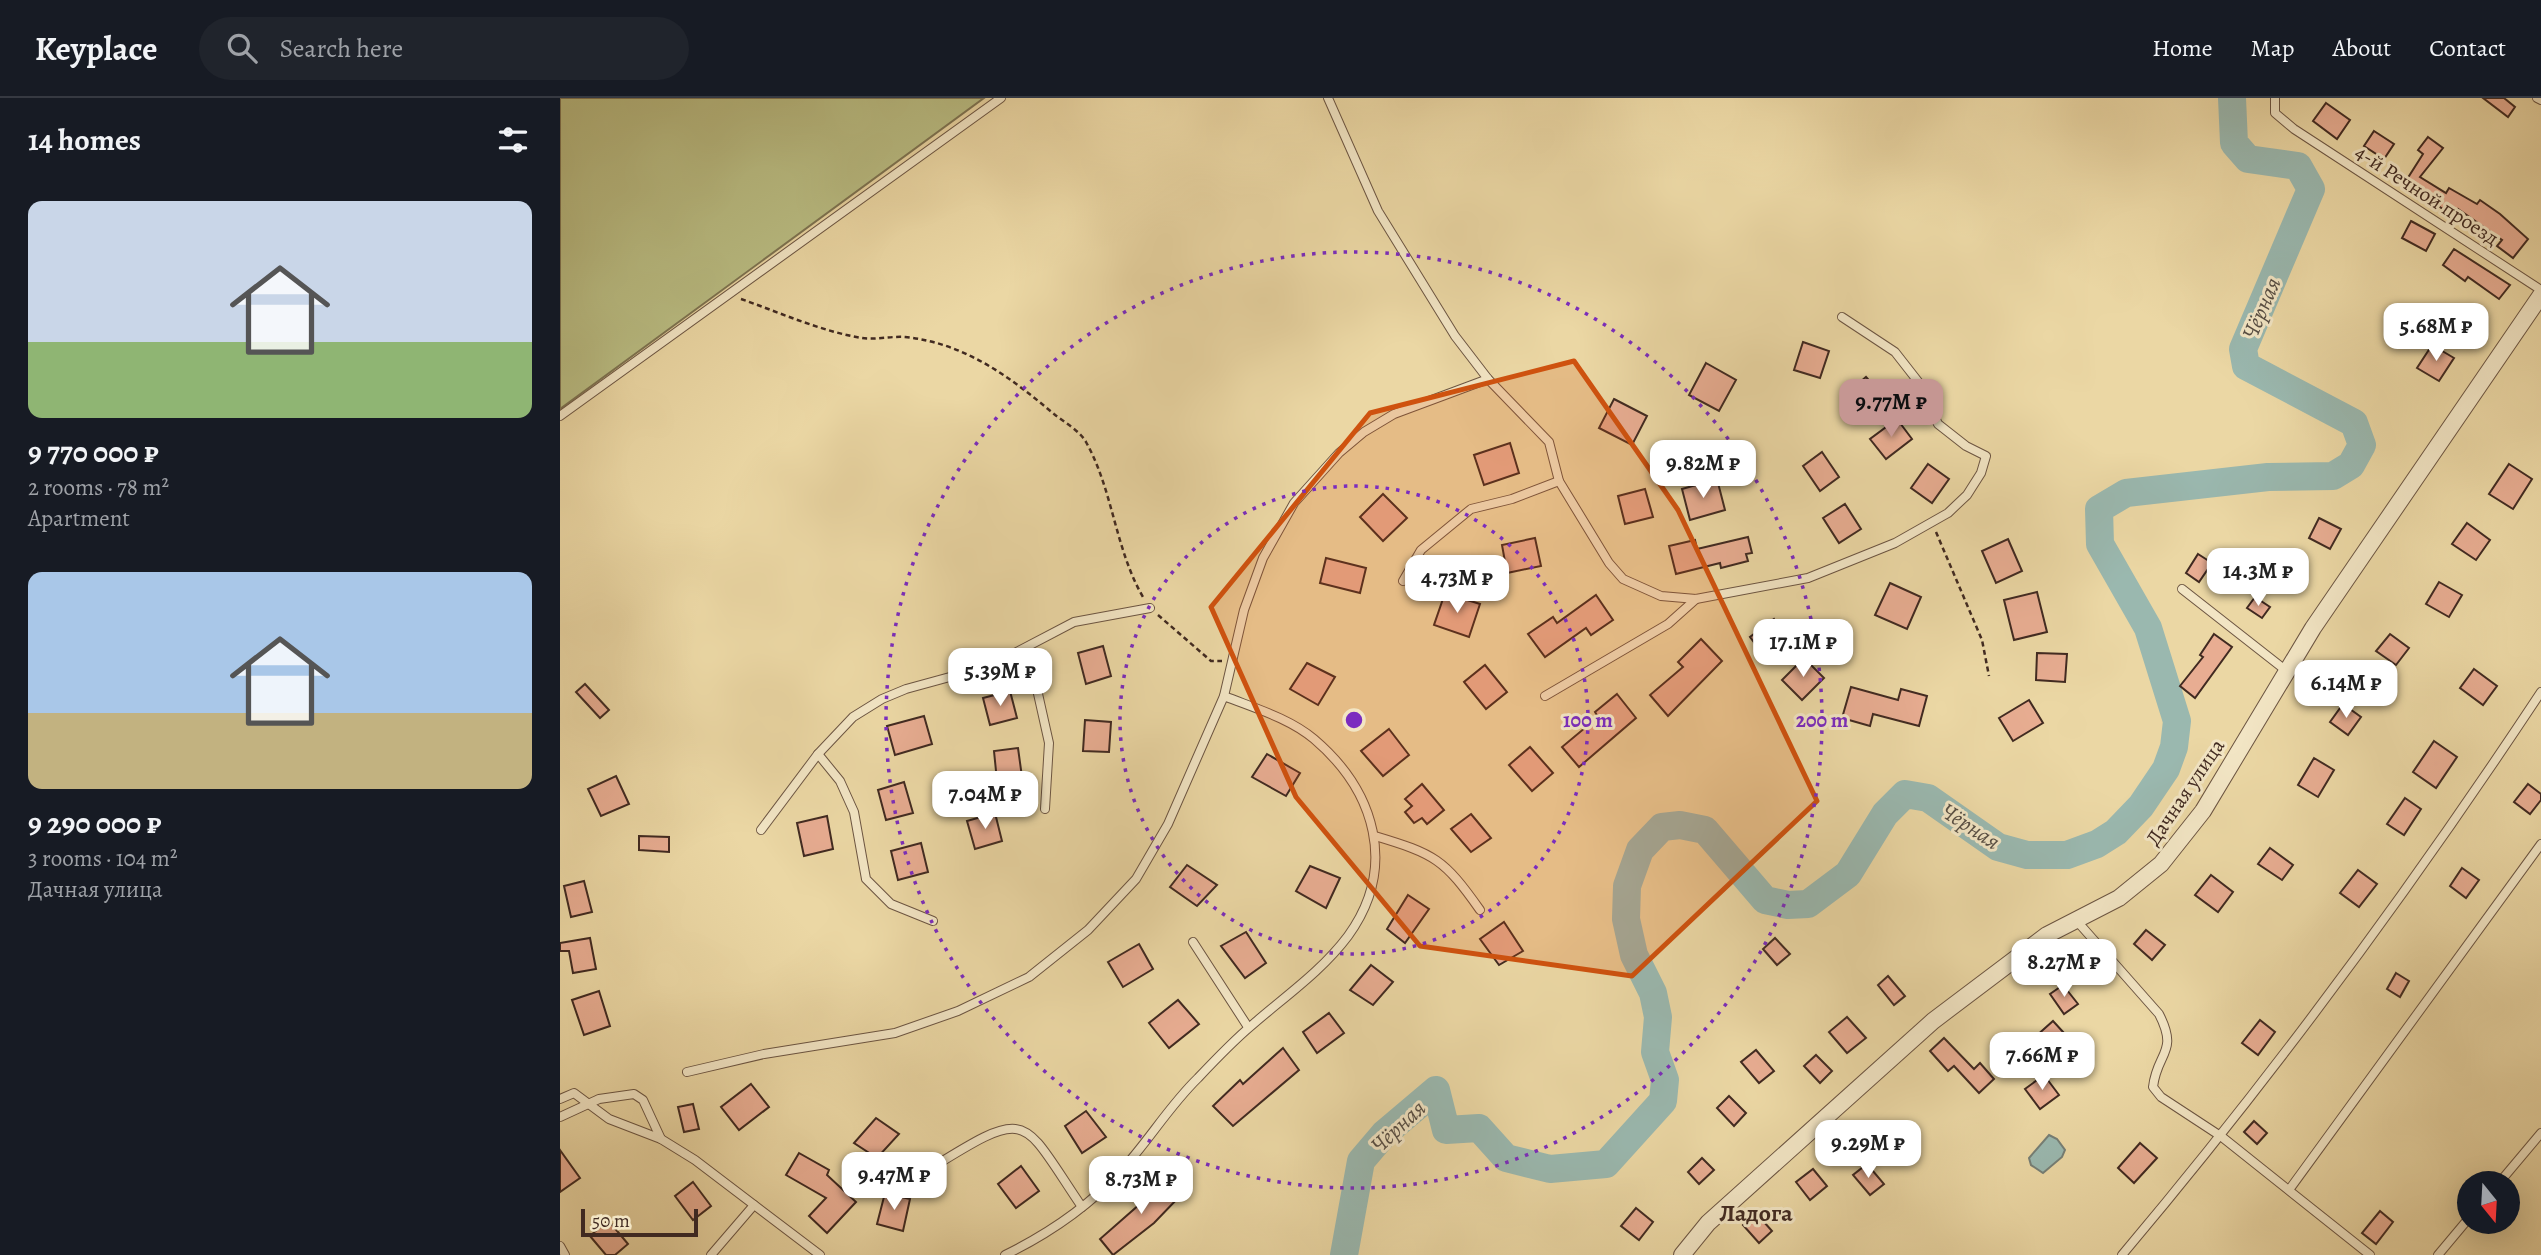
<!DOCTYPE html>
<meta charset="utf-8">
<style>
body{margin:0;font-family:Alegreya,serif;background:#20242c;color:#f1f3f6;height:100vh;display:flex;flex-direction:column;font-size:26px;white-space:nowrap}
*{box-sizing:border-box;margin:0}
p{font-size:23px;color:#9ea1a6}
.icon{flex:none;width:38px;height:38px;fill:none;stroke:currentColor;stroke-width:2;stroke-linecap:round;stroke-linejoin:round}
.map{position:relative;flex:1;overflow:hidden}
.drawer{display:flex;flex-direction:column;background:#171b24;width:560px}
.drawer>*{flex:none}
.needle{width:46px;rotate:162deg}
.controls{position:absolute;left:1897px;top:1073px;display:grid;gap:14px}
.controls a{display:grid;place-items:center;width:63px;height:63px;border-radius:50%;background:#171b24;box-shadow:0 7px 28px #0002;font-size:35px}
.scale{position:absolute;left:21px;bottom:18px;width:117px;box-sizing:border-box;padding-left:7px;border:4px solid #412a21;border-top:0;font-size:19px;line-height:24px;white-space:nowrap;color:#412a21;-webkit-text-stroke:5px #f2e5c4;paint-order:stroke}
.price{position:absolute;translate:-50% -60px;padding:0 16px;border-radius:14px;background:#fff;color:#222;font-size:23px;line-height:46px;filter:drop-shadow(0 2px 4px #0008)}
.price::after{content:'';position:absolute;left:50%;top:42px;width:21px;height:16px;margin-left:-10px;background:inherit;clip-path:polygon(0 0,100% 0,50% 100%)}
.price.current{background:#c59692;color:#111}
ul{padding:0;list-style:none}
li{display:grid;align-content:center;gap:14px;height:371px;padding:0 28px}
li span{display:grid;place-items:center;height:217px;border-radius:14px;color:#555}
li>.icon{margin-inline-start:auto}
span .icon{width:126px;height:126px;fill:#fffc;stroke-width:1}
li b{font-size:30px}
h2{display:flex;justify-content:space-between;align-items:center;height:84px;padding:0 28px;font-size:30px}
header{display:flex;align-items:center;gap:42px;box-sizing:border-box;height:98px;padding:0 35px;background:#171b24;border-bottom:2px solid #363941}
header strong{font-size:33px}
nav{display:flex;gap:38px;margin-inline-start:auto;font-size:24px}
.search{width:490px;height:63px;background:#20242c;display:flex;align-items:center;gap:18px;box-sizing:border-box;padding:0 24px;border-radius:38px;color:#9ea1a6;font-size:26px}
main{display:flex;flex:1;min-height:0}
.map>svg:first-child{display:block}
</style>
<header>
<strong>Keyplace</strong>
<div class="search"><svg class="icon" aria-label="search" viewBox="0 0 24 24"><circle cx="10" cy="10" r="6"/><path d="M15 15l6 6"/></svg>Search here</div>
<nav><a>Home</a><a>Map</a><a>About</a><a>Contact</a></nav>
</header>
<main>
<section class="drawer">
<h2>14 homes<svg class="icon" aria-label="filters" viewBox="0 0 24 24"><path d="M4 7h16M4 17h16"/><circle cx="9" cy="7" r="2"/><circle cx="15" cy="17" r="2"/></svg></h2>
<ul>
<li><span style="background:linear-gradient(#c9d6e8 65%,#8fb573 0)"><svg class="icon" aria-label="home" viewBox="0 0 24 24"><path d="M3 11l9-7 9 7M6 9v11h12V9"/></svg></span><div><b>9 770 000 ₽</b><p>2 rooms · 78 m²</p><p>Apartment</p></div></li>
<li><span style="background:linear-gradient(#a9c7e8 65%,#c2b280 0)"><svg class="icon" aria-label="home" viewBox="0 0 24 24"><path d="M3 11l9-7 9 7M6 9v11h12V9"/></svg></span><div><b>9 290 000 ₽</b><p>3 rooms · 104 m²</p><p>Дачная улица</p></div></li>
</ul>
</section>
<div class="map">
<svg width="1981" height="1157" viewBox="0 0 1981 1157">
<rect width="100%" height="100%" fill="#ebd7a4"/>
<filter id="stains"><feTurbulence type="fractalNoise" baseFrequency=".00286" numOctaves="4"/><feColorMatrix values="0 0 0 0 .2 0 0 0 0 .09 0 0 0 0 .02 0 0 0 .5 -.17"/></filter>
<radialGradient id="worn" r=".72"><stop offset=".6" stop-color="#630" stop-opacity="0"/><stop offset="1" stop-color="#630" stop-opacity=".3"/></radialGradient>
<path fill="#babe84" stroke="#7e7452" stroke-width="2" d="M0,0H424L0,311Z"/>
<path fill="#9ab8af" stroke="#767f76" stroke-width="2" d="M1489,1037L1497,1041L1505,1052L1502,1059L1483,1075L1471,1067L1469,1060Z"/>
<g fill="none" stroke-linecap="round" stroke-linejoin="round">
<path stroke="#9ab8af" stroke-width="28" d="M784,1157L801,1063L824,1036L876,992L886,1032L919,1030L946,1060L990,1071L1046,1066L1103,1003L1105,982L1095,954L1098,919L1093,895L1074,857L1066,821L1067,788L1080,752L1102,729L1120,727L1145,732L1205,802L1228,807L1248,806L1288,776L1325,716L1345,696L1368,700L1438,749L1467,757H1507L1537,746L1556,734L1581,708L1606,671L1614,649L1617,623L1588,530L1540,446L1539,411L1566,395L1708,379L1773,378L1791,367L1802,347L1794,325L1686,268L1683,251L1751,91L1738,68L1688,61L1674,45L1672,0"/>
</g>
<g fill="#e8ad92" stroke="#412a21" stroke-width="2">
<path d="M1923,0H1944L1955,9L1948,19Z"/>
<path d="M1766,5L1790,22L1777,41L1753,23Z"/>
<path d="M1814,33L1834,46L1824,61L1804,48Z"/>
<path d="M1868,39L1883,50L1860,79L1886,95L1889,90L1917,106L1920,102L1940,116L1968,141L1953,160L1937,148L1942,142L1898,111L1894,118L1844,86L1863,56L1858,52Z"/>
<path d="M1851,123L1875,136L1866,153L1842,140Z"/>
<path d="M1894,151L1950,187L1939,201L1908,179L1905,183L1883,167Z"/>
<path d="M1243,244L1269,253L1260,280L1234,272Z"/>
<path d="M1872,247L1894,260L1879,283L1857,270Z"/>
<path d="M1146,265L1176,282L1159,313L1129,297Z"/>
<path d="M1306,279L1321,296L1299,316L1283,299Z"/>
<path d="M1054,301L1087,318L1072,347L1039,330Z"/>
<path d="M1337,321L1352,341L1326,361L1310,341Z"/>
<path d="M950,345L959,375L924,387L914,357Z"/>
<path d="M1262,354L1279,379L1260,393L1243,368Z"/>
<path d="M1368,366L1389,381L1372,405L1351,390Z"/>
<path d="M1949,366L1972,381L1953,411L1929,396Z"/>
<path d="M1157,381L1165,412L1130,422L1122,391Z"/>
<path d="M1085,391L1093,419L1065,426L1058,398Z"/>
<path d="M823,396L847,420L823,443L800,419Z"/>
<path d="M1285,406L1301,431L1279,445L1263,420Z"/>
<path d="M1759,420L1781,431L1770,451L1749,440Z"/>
<path d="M1907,425L1930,442L1916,462L1892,446Z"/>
<path d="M1188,439L1192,455L1186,456L1188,463L1161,470L1160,465L1116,476L1109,448L1135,442L1137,451Z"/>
<path d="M975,440L981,468L947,475L942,447Z"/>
<path d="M1448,441L1462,473L1436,485L1422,453Z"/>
<path d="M1638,456L1652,465L1639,484L1626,475Z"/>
<path d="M766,460L806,470L800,495L760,485Z"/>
<path d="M1879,484L1902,497L1889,519L1866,506Z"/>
<path d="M1330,485L1361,499L1347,531L1315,517Z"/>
<path d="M1477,494L1487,534L1454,542L1444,502Z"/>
<path d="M885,495L920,506L909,539L874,527Z"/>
<path d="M1036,497L1053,522L1031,537L1026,530L985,559L968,536L993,519L997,525Z"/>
<path d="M1695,499L1710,509L1702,520L1687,510Z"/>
<path d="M1214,521L1232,546L1208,563L1190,539Z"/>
<path d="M1654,536L1672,549L1635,600L1620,588L1643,559L1640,557Z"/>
<path d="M1830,536L1849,550L1836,567L1816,553Z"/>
<path d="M1141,541L1162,563L1108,618L1090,597L1123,569L1118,564Z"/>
<path d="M543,548L551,578L526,586L518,555Z"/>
<path d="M1477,555L1507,556L1505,584L1476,582Z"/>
<path d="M1244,560L1264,580L1242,602L1222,582Z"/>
<path d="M747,565L775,579L758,607L730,591Z"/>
<path d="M925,567L947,594L926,611L904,584Z"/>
<path d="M1914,571L1937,588L1923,607L1900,590Z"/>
<path d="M25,586L49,612L40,620L16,594Z"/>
<path d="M1291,589L1338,602L1341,591L1367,598L1359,628L1313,616L1310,628L1282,620Z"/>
<path d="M450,593L457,620L430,627L423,600Z"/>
<path d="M1057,596L1076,620L1019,669L1002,649L1038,619L1035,614Z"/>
<path d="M1469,602L1483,625L1453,643L1439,620Z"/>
<path d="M1783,606L1801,619L1788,637L1770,624Z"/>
<path d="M364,618L372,646L335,657L327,628Z"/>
<path d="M525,622L551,624L549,654L523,653Z"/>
<path d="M829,631L849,657L823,678L801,653Z"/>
<path d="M1874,643L1897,659L1876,690L1853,674Z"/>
<path d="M970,649L993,675L972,693L949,667Z"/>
<path d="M458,650L462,679L437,683L434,653Z"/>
<path d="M707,656L740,675L726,698L692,679Z"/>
<path d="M1754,660L1774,672L1758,699L1738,687Z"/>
<path d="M56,678L69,706L41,718L28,691Z"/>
<path d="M344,684L353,715L326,722L318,692Z"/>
<path d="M862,686L884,712L867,726L862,720L854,725L845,714L852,708L845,701Z"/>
<path d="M1968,686L1981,696V702L1970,716L1954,704Z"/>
<path d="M1845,700L1861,711L1844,737L1827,726Z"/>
<path d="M435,715L442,743L415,751L407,723Z"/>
<path d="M911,716L931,740L911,754L891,731Z"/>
<path d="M267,718L273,751L244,758L237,725Z"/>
<path d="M79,738L109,739V754L79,752Z"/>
<path d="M361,745L368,774L338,782L331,753Z"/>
<path d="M1710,750L1733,767L1722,782L1698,766Z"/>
<path d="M627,767L657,787L637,808L610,789Z"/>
<path d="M750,768L780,780L766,810L736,793Z"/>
<path d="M1902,770L1919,782L1906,800L1890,788Z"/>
<path d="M1798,772L1817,786L1799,809L1780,795Z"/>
<path d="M1651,777L1673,794L1658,814L1635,797Z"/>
<path d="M24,783L32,814L11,819L4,788Z"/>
<path d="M848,797L869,811L845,845L827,831Z"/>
<path d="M944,824L963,853L939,867L920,841Z"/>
<path d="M1586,832L1605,847L1592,862L1574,846Z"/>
<path d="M686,834L706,865L685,880L661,848Z"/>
<path d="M30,840L36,871L13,875L9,853H0V845Z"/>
<path d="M1215,840L1230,856L1217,867L1203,851Z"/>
<path d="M579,846L593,871L563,889L548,864Z"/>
<path d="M811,867L833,884L813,907L790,892Z"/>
<path d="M1836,875L1849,883L1840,899L1827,891Z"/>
<path d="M1328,878L1345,898L1334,907L1318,887Z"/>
<path d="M1503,887L1518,906L1504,916L1490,896Z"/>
<path d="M39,893L50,928L24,937L12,902Z"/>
<path d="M618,902L639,926L609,950L589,925Z"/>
<path d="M769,915L784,935L757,955L743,934Z"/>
<path d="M1287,919L1306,940L1287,955L1269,934Z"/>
<path d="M1700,922L1715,934L1698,957L1682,945Z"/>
<path d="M1493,923L1515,947L1498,963L1475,939Z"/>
<path d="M1384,940L1414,971L1420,965L1434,981L1419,995L1394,968L1388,973L1370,953Z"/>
<path d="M723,950L739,972L673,1028L653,1008L680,982L683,986Z"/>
<path d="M1196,952L1214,973L1199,985L1181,964Z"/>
<path d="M1256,957L1272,973L1260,985L1244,968Z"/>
<path d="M1484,977L1499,997L1480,1011L1465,991Z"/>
<path d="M191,986L209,1009L179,1032L161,1009Z"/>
<path d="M1169,998L1186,1015L1174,1028L1157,1010Z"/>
<path d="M133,1006L139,1031L124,1034L118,1009Z"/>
<path d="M526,1013L546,1039L522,1055L505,1028Z"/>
<path d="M316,1020L339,1036L317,1060L294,1045Z"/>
<path d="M1694,1023L1707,1035L1697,1046L1684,1034Z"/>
<path d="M1580,1045L1597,1060L1574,1085L1558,1070Z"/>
<path d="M0,1052L20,1080L0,1094Z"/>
<path d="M239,1055L269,1072L267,1077L296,1104L267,1135L249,1118L266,1100L226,1077Z"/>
<path d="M1142,1060L1154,1072L1139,1086L1128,1074Z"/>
<path d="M1307,1066L1324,1086L1310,1097L1293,1077Z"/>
<path d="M461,1068L479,1093L456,1110L438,1086Z"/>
<path d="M1253,1071L1267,1088L1250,1102L1236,1084Z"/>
<path d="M600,1079L620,1098L594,1125L553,1157L540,1141L581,1105L578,1101Z"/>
<path d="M133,1084L151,1108L133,1122L115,1098Z"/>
<path d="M325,1095L350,1101L343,1133L317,1126Z"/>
<path d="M1076,1110L1093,1124L1079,1142L1061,1128Z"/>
<path d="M1820,1113L1833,1124L1816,1146L1802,1135Z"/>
<path d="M1196,1115L1212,1133L1199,1145L1183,1127Z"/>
<path d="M48,1122L68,1146L55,1157H46L30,1138Z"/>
</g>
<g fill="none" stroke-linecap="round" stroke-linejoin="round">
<g stroke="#6c5542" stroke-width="10">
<g id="service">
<path d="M768,0L818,113L895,238L928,281L989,344L999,383L1049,465L1063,481L1101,498L1136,501L1248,480L1335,445L1388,415L1407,397L1421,375L1426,358L1406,348L1378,326L1360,286L1335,254L1282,219"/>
<path d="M1715,0V15L1734,31L1981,192"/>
<path d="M1977,0L1981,2"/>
<path d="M0,318L441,0"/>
<path d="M843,483L861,452L911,411L952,401L999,383"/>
<path d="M1622,491L1728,574"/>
<path d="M468,551L489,645L485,711"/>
<path d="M985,598L1108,526L1136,501"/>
<path d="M258,656L280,683L294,714L306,781L331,806L373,823"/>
<path d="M201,732L258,656L293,619L322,601L346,591L430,568L514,524L590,510"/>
<path d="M815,738C875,756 884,761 920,812"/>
<path d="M1516,822L1599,916C1619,955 1597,954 1593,989L1601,999L1662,1039L1810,1157"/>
<path d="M633,844L688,929"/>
<path d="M127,974L204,956L335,935L398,913L469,879L528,832L576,781L608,726L664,598L684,512L703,460L734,405L779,355L804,334L834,316L928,281"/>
<path d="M0,1001L14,995L49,1021L101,1041L135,1062L260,1157"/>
<path d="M0,1019L39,1001L74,996L83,1002L101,1041"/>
<path d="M373,1069C471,1008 461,1019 522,1109"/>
<path d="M1939,1085L1981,1035"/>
<path d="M1729,1092L1981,746"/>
<path d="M0,1148L5,1157"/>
<path d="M151,1157L194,1107"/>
<path d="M445,1157C488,1136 527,1110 560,1074C588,1044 609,1008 638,980C655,962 672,944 691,928C724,899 761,874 788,838C838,769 815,693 754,641C729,620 694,610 664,598"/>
<path d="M1562,1157C1713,978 1852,789 1981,594"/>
<path d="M1878,1157L1909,1120"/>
</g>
</g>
<g stroke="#6c5542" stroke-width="18">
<path id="minor" d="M1122,1157L1148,1125L1373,923L1487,837L1559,800L1601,766L1643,713L1753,530L1981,197"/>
</g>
<g stroke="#412a21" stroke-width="2.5" stroke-dasharray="5 3.5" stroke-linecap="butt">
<path d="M181,201C221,215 260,233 302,240C316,242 331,238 345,239C405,245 450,279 494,316C504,324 520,333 526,344C553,392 555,451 583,499"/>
<path d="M1376,434L1422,542L1429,578"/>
<path d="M598,517L651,563H662"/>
</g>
<use href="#service" stroke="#f2e5c4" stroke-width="8"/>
<use href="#minor" stroke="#f2e5c4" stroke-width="16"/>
</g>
<path fill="#cf520f" fill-opacity="0.2" stroke="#cf520f" stroke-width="5" stroke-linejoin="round" d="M1014,263L1118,412L1257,703L1072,878L860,848L736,699L651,509L810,315Z"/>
<g fill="none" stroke="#7b2cbf" stroke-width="3.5" stroke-dasharray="3.5 7">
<circle cx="794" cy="622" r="234"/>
<circle cx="794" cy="622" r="468"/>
</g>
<g text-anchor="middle" stroke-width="6" stroke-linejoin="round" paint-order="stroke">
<g font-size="21" fill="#412a21" stroke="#f2e5c4">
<text transform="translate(1867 97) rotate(33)" y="7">4-й Речной проезд</text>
<text transform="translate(1625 694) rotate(-56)" y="7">Дачная улица</text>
</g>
<g font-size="23" font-style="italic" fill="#574e44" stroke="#f2e5c4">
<text transform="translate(1701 210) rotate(-67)" y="8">Чёрная</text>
<text transform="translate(1411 728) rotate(33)" y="8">Чёрная</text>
<text transform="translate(838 1028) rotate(-43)" y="8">Чёрная</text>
</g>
<g font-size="24" font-weight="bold" fill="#412a21" stroke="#f2e5c4">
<text x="1196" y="1123">Ладога</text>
</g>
</g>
<circle cx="794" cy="622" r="10" fill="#7b2cbf" stroke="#f2e5c4" stroke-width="3.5"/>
<g font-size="21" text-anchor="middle" font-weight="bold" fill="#7b2cbf" stroke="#f2e5c4" stroke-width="6" stroke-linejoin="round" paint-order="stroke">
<text x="1028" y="629">100 m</text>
<text x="1262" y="629">200 m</text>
</g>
<rect width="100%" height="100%" filter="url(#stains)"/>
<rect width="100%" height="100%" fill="url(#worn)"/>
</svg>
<div class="controls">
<a><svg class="needle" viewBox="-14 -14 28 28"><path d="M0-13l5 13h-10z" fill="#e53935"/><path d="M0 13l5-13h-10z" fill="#9ea1a6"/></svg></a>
</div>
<div class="scale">50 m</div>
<b class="price" style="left:1876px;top:265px">5.68M ₽</b>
<b class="price current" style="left:1331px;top:341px">9.77M ₽</b>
<b class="price" style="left:1143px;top:402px">9.82M ₽</b>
<b class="price" style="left:1698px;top:510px">14.3M ₽</b>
<b class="price" style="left:897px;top:517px">4.73M ₽</b>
<b class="price" style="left:1243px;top:581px">17.1M ₽</b>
<b class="price" style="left:440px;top:610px">5.39M ₽</b>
<b class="price" style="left:1786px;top:622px">6.14M ₽</b>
<b class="price" style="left:425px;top:733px">7.04M ₽</b>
<b class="price" style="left:1504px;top:901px">8.27M ₽</b>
<b class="price" style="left:1482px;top:994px">7.66M ₽</b>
<b class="price" style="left:1308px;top:1082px">9.29M ₽</b>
<b class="price" style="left:334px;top:1114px">9.47M ₽</b>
<b class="price" style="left:581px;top:1118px">8.73M ₽</b>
</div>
</main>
